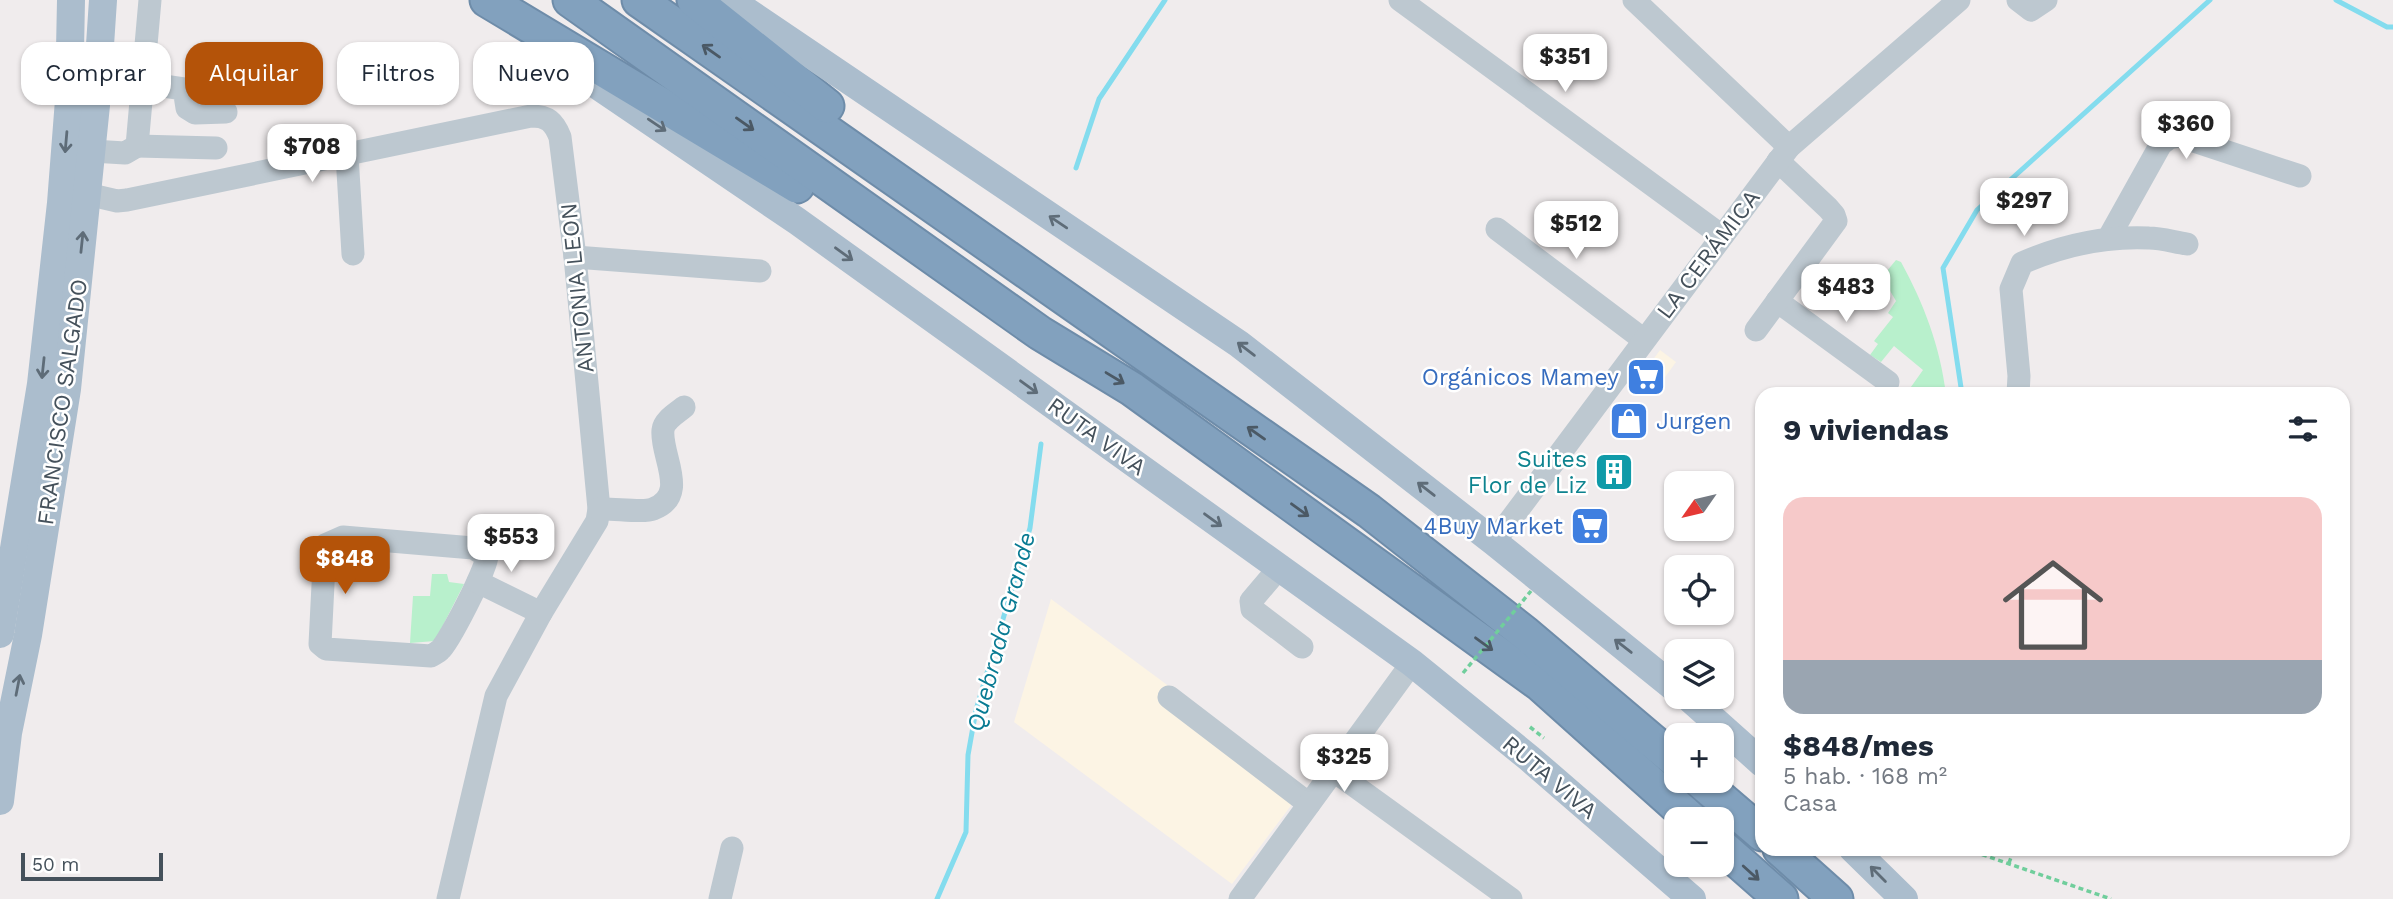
<!DOCTYPE html>
<html lang="es">
<meta charset="utf-8">
<style>
body{margin:0;font-family:"Work Sans",sans-serif;background:#f6f6f7;color:#1f2937;height:100vh;display:flex;flex-direction:column;font-size:26px;white-space:nowrap}
*{box-sizing:border-box;margin:0}
p{font-size:23px;color:#747a83}
.icon{flex:none;width:38px;height:38px;fill:none;stroke:currentColor;stroke-width:2;stroke-linecap:round;stroke-linejoin:round}
.map{position:relative;flex:1;overflow:hidden}
.sheet{position:absolute;left:1755px;top:387px;width:595px;height:469px;display:flex;flex-direction:column;background:#fff;border-radius:21px;box-shadow:0 2px 5px #0004}
.sheet>*{flex:none}
.banner{position:absolute;left:21px;top:42px;width:665px;height:63px;display:flex;gap:14px}
.needle{width:46px;rotate:236deg}
.buttons{position:absolute;left:1664px;top:471px;display:grid;gap:14px}
.buttons a{display:grid;place-items:center;width:70px;height:70px;border-radius:14px;background:#fff;box-shadow:0 2px 5px #0004;font-size:35px}
.scale{position:absolute;left:21px;bottom:18px;width:142px;box-sizing:border-box;padding-left:7px;border:4px solid #45515b;border-top:0;font-size:19px;line-height:24px;white-space:nowrap;color:#45515b;-webkit-text-stroke:5px #fff;paint-order:stroke}
.price{position:absolute;translate:-50% -60px;padding:0 16px;border-radius:14px;background:#fff;color:#222;font-size:23px;line-height:46px;filter:drop-shadow(0 2px 4px #0008)}
.price::after{content:'';position:absolute;left:50%;top:42px;width:21px;height:16px;margin-left:-10px;background:inherit;clip-path:polygon(0 0,100% 0,50% 100%)}
.price.on{background:#b45309;color:#fff}
ul{padding:0;list-style:none}
li{display:grid;align-content:center;gap:14px;height:371px;padding:0 28px}
li span{display:grid;place-items:center;height:217px;border-radius:21px;color:#555}
li>.icon{margin-inline-start:auto}
span .icon{width:126px;height:126px;fill:#fffc;stroke-width:1}
li b{font-size:30px}
h2{display:flex;justify-content:space-between;align-items:center;height:84px;padding:0 28px;font-size:30px}
.pill{padding:0 24px;border-radius:21px;background:#fff;box-shadow:0 2px 5px #0004;font-size:24px;line-height:63px}
.pill.on{background:#b45309;color:#fff}
.map>svg:first-child{display:block}
</style>
<div class="map">
<svg width="2393" height="899" viewBox="0 0 2393 899">
<rect width="100%" height="100%" fill="#f0eced"/>
<g fill="#fcf4e4">
<path d="M1660,350L1676,362L1653,394L1637,382Z"/>
<path d="M1051,599L1305,787L1232,884L1014,722Z"/>
</g>
<g fill="#b8f0cc">
<path d="M1896,260L1901,262C1924,304 1940,346 1946,394H1906L1923,370L1894,346L1881,362L1870,355L1878,344L1874,341L1893,317L1888,313L1896,301L1882,277Z"/>
<path d="M432,574H447L449,582L464,584L435,641L410,643L413,596H430Z"/>
</g>
<g fill="none" stroke-linecap="round" stroke-linejoin="round">
<g stroke="#84dcee" stroke-width="5">
<path d="M2336,0L2387,27H2393"/>
<path d="M1076,168L1099,99L1165,0"/>
<path d="M1962,394L1943,268L1977,210L2210,0"/>
<path d="M937,899L966,832L968,755L976,710L1030,528L1041,444"/>
</g>
<g stroke="#6e8ca9" stroke-width="37">
<g id="highway">
<path d="M487,0L797,186"/>
<path d="M570,0L1040,333L1132,389L1540,684L1691,819"/>
<path d="M639,0L1369,511L1526,634L1676,761"/>
<path d="M694,0L827,106"/>
<path d="M1699,780L1762,834"/>
<path d="M1722,847L1781,899"/>
<path d="M1780,849L1836,899"/>
</g>
</g>
<g stroke="#70ce9c" stroke-width="3.5" stroke-dasharray="5 3.5" stroke-linecap="butt">
<path d="M1530,727L1544,738"/>
<path d="M1966,849L2111,899"/>
<path d="M2142,849L2150,852"/>
<path d="M2009,863L2014,849"/>
</g>
<g stroke="#bdc8d0" stroke-width="23">
<path d="M1400,0L1722,236"/>
<path d="M1634,0L1789,147"/>
<path d="M2018,0L2031,10L2046,0"/>
<path d="M143,83L184,89L187,108L195,113L226,112"/>
<path d="M137,146L216,148"/>
<path d="M92,151L125,153L137,146L150,0"/>
<path d="M347,155L353,254"/>
<path d="M87,194L117,201L127,200L531,116C548,116 554,122 560,137L575,257L599,509L597,521L541,613L496,696L448,899"/>
<path d="M1497,229L1644,340"/>
<path d="M2108,239L2161,144L2169,138L2179,136L2300,176"/>
<path d="M575,257L760,271"/>
<path d="M1777,301L1888,382"/>
<path d="M1756,330L1836,221L1834,215L1828,208L1778,161"/>
<path d="M2018,394L2019,376L2011,289L2022,263C2061,246 2106,236 2149,238C2161,238 2174,242 2187,244"/>
<path d="M599,509C613,508 643,513 653,509C690,495 660,455 663,430C664,420 677,413 684,407"/>
<path d="M343,537L473,548L487,556C487,568 449,642 440,650C437,653 434,654 431,656L326,649L320,644L325,545Z"/>
<path d="M1494,542L1789,147L1959,0"/>
<path d="M1279,568L1251,601L1252,609L1302,647"/>
<path d="M478,582L541,613"/>
<path d="M1169,697L1309,804"/>
<path d="M1334,771L1511,899"/>
<path d="M720,899L732,848"/>
<path d="M1240,899L1412,663"/>
</g>
<g stroke="#abbdcd" stroke-width="28">
<path d="M730,0L1239,344L1494,542L1676,689"/>
<path d="M573,69L797,221L1412,663L1529,758L1692,899"/>
<path d="M0,634L41,384L61,203L69,100L71,0"/>
<path d="M1687,696L1762,763"/>
<path d="M0,801L8,733L28,635L67,389L96,105L103,0"/>
<path d="M1853,849L1904,899"/>
</g>
<use href="#highway" stroke="#82a1be" stroke-width="33"/>
<path stroke="#70ce9c" stroke-width="3.5" stroke-dasharray="5 3.5" stroke-linecap="butt" d="M1463,673L1531,591"/>
</g>
<defs><path id="oneway-shaft" d="M-6 0H5M1.5-3L5.5 0L1.5 3" fill="none" stroke-width="1.6" stroke-linecap="round" stroke-linejoin="round" transform="scale(1.75)"/></defs>
<g stroke="#4b5965">
<use href="#oneway-shaft" transform="translate(711 51) rotate(-145)"/>
<use href="#oneway-shaft" transform="translate(745 124) rotate(35)"/>
<use href="#oneway-shaft" transform="translate(1115 378) rotate(31)"/>
<use href="#oneway-shaft" transform="translate(1256 433) rotate(-145)"/>
<use href="#oneway-shaft" transform="translate(1300 510) rotate(36)"/>
<use href="#oneway-shaft" transform="translate(1484 644) rotate(36)"/>
<use href="#oneway-shaft" transform="translate(1751 873) rotate(42)"/>
</g>
<g stroke="#5e6c78">
<use href="#oneway-shaft" transform="translate(657 125) rotate(34)"/>
<use href="#oneway-shaft" transform="translate(66 142) rotate(95)"/>
<use href="#oneway-shaft" transform="translate(1058 222) rotate(-146)"/>
<use href="#oneway-shaft" transform="translate(82 242) rotate(-84)"/>
<use href="#oneway-shaft" transform="translate(844 254) rotate(36)"/>
<use href="#oneway-shaft" transform="translate(1246 349) rotate(-143)"/>
<use href="#oneway-shaft" transform="translate(43 368) rotate(96)"/>
<use href="#oneway-shaft" transform="translate(1029 387) rotate(36)"/>
<use href="#oneway-shaft" transform="translate(1426 489) rotate(-142)"/>
<use href="#oneway-shaft" transform="translate(1213 520) rotate(36)"/>
<use href="#oneway-shaft" transform="translate(1623 646) rotate(-142)"/>
<use href="#oneway-shaft" transform="translate(18 685) rotate(-79)"/>
<use href="#oneway-shaft" transform="translate(1878 874) rotate(-135)"/>
</g>
<defs>
<g id="supermarket-square" transform="scale(2.0125)"><rect x="-9" y="-9" width="18" height="18" rx="4" fill="#3f7fe0" stroke="#fff"/><path d="M-6-5.5h2.5l.6 2H6L4.5 2H-2.5L-4.4-4H-6ZM-1.5 3.2a1.3 1.3 0 1 0 .1 0ZM3 3.2a1.3 1.3 0 1 0 .1 0Z" fill="#fff"/></g>
<g id="shop-square" transform="scale(2.0125)"><rect x="-9" y="-9" width="18" height="18" rx="4" fill="#3f7fe0" stroke="#fff"/><path d="M-5-2.5h2.3a2.7 3.5 0 0 1 5.4 0H5L5.5 6h-11ZM-1.5-2.5h3a1.5 2.3 0 0 0-3 0Z" fill="#fff"/></g>
<g id="building-square" transform="scale(2.0125)"><rect x="-9" y="-9" width="18" height="18" rx="4" fill="#0f9aa8" stroke="#fff"/><path d="M-4-6H4V6H1V3H-1V6H-4ZM-2.5-4.3h1.7v1.8h-1.7ZM.8-4.3h1.7v1.8H.8ZM-2.5-1h1.7V.8h-1.7ZM.8-1h1.7V.8H.8Z" fill="#fff"/></g>
</defs>
<g fill-rule="evenodd">
<use href="#supermarket-square" x="1646" y="377"/>
<use href="#shop-square" x="1629" y="421"/>
<use href="#building-square" x="1614" y="472"/>
<use href="#supermarket-square" x="1590" y="526"/>
</g>
<g text-anchor="middle" stroke-width="5" stroke-linejoin="round" paint-order="stroke">
<g font-size="23" fill="#45515b" stroke="#fff">
<text transform="translate(1708 254) rotate(-53)" y="8">LA CERÁMICA</text>
<text transform="translate(577 288) rotate(-96)" y="8">ANTONIA LEON</text>
<text transform="translate(62 402) rotate(-82)" y="8">FRANCISCO SALGADO</text>
<text transform="translate(1097 436) rotate(36)" y="8">RUTA VIVA</text>
<text transform="translate(1550 777) rotate(40)" y="8">RUTA VIVA</text>
</g>
<g font-size="23" fill="#366cbe" stroke="#fff" text-anchor="end">
<text x="1619" y="385">Orgánicos Mamey</text>
<text x="1656" y="429" text-anchor="start">Jurgen</text>
<text x="1563" y="534">4Buy Market</text>
</g>
<g font-size="23" fill="#0d838f" stroke="#fff" text-anchor="end">
<text x="1587" y="467">Suites<tspan x="1587" dy="26">Flor de Liz</tspan></text>
</g>
<g font-size="24" font-style="italic" fill="#097b93" stroke="#fff">
<text transform="translate(1001 632) rotate(-75)" y="8">Quebrada Grande</text>
</g>
</g>
</svg>
<div class="buttons">
<a><svg class="needle" viewBox="-14 -14 28 28"><path d="M0-13l5 13h-10z" fill="#e53935"/><path d="M0 13l5-13h-10z" fill="#747a83"/></svg></a>
<a><svg class="icon" aria-label="locate" viewBox="0 0 24 24"><circle cx="12" cy="12" r="6"/><path d="M12 2v4M12 18v4M2 12h4M18 12h4"/></svg></a>
<a><svg class="icon" aria-label="layers" viewBox="0 0 24 24"><path d="M12 4l9 5-9 5-9-5zM3 14l9 5 9-5"/></svg></a>
<a>+</a>
<a>−</a>
</div>
<div class="scale">50 m</div>
<b class="price" style="left:1565px;top:94px">$351</b>
<b class="price" style="left:2186px;top:161px">$360</b>
<b class="price" style="left:312px;top:184px">$708</b>
<b class="price" style="left:2024px;top:238px">$297</b>
<b class="price" style="left:1576px;top:261px">$512</b>
<b class="price" style="left:1846px;top:324px">$483</b>
<b class="price" style="left:511px;top:574px">$553</b>
<b class="price on" style="left:345px;top:596px">$848</b>
<b class="price" style="left:1344px;top:794px">$325</b>
<div class="banner">
<a class="pill">Comprar</a>
<a class="pill on">Alquilar</a>
<a class="pill">Filtros</a>
<a class="pill">Nuevo</a>
</div>
<section class="sheet">
<h2>9 viviendas<svg class="icon" aria-label="filters" viewBox="0 0 24 24"><path d="M4 7h16M4 17h16"/><circle cx="9" cy="7" r="2"/><circle cx="15" cy="17" r="2"/></svg></h2>
<ul>
<li><span style="background:linear-gradient(#f6c9c9 75%,#9aa5b1 0)"><svg class="icon" aria-label="home" viewBox="0 0 24 24"><path d="M3 11l9-7 9 7M6 9v11h12V9"/></svg></span><div><b>$848/mes</b><p>5 hab. · 168 m²</p><p>Casa</p></div></li>
</ul>
</section>
</div>
